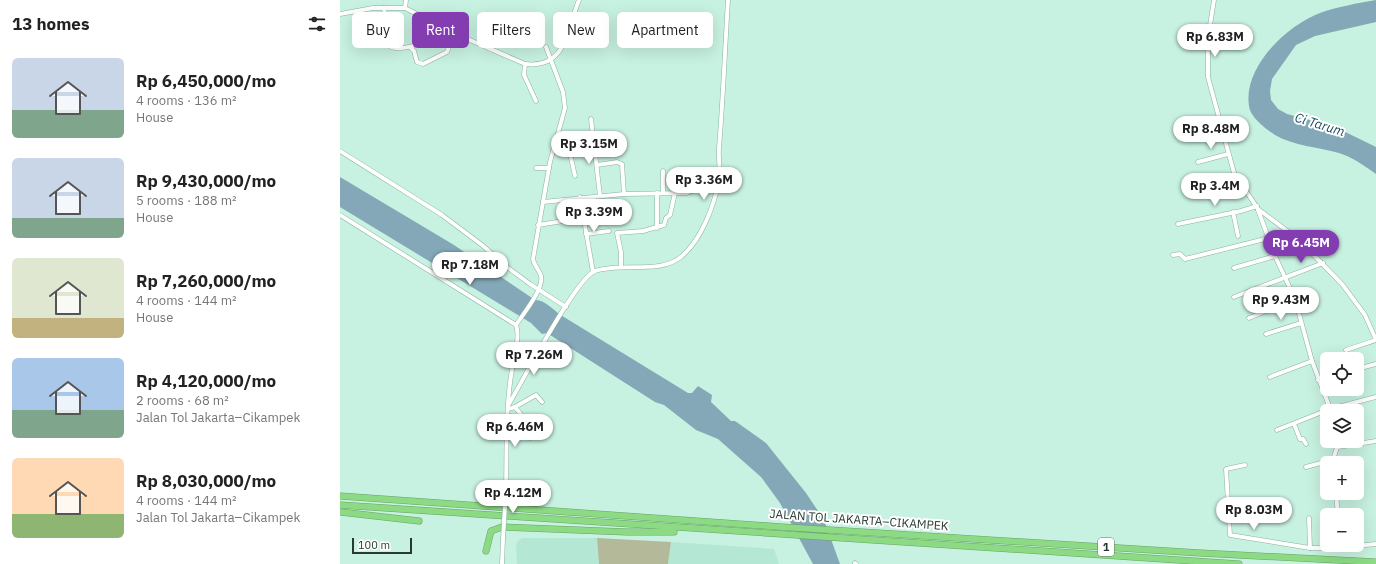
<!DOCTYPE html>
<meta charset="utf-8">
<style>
body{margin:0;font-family:"IBM Plex Sans",sans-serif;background:#f6f6f6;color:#222;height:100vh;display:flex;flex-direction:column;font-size:15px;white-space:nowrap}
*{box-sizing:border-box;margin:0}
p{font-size:13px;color:#767676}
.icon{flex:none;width:22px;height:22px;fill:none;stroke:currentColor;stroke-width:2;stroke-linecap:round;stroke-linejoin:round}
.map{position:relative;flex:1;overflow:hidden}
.panel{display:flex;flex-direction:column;background:#fff;width:340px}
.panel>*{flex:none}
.hud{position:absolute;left:12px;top:12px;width:380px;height:36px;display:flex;gap:8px}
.fabs{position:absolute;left:980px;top:352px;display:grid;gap:8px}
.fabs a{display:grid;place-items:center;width:44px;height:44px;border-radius:6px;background:#fff;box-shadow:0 4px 16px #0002;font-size:20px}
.scale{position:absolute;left:12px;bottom:10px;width:60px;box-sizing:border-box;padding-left:4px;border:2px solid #283933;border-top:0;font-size:11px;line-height:14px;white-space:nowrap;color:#283933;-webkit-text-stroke:3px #fff;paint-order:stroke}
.price{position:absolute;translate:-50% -34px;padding:0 9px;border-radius:14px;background:#fff;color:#222;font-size:13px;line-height:26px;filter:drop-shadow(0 1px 2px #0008)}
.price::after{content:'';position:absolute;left:50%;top:24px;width:12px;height:9px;margin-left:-6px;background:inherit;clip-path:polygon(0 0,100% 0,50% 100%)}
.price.active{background:#833db1;color:#fff}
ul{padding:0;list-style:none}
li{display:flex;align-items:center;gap:12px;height:100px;padding:0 12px}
li span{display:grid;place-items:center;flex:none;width:112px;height:80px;border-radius:6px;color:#555}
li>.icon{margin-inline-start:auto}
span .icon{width:48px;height:48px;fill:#fffc;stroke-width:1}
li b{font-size:17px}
h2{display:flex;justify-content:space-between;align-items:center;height:48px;padding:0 12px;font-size:17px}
.pill{padding:0 14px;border-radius:6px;background:#fff;box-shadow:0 4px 16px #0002;font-size:14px;line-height:36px}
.pill.active{background:#833db1;color:#fff}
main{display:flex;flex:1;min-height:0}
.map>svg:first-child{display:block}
</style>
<main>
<section class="panel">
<h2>13 homes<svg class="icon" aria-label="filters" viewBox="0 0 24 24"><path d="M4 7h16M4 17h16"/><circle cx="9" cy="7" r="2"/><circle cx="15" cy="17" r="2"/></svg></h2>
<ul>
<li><span style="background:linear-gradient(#c9d6e8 65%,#7fa58c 0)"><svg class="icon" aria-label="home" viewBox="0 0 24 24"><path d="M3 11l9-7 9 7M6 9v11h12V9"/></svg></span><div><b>Rp 6,450,000/mo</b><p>4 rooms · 136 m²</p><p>House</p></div></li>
<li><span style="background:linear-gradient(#c9d6e8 75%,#7fa58c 0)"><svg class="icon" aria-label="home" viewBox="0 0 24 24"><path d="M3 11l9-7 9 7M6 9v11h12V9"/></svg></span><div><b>Rp 9,430,000/mo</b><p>5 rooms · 188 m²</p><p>House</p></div></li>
<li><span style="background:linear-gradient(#dfe7d0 75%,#c2b280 0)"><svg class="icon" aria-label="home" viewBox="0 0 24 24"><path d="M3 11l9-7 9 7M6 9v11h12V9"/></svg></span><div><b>Rp 7,260,000/mo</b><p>4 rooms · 144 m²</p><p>House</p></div></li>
<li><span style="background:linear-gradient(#a9c7e8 65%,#7fa58c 0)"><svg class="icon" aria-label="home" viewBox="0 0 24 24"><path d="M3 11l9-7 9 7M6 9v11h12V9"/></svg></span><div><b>Rp 4,120,000/mo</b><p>2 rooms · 68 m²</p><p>Jalan Tol Jakarta–Cikampek</p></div></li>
<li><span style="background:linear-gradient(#ffd9b3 70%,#8fb573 0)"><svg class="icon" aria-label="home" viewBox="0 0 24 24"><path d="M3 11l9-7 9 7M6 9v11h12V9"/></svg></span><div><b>Rp 8,030,000/mo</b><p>4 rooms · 144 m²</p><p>Jalan Tol Jakarta–Cikampek</p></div></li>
</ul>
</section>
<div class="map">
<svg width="1036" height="564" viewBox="0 0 1036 564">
<rect width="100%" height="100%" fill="#c7f1e0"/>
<g fill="#b5e8d4">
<path d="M182,538H257L259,564H177L176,545L178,541Z"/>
<path d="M331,542L434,549L439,564H328Z"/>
</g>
<path fill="#b4b999" d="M257,538L331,542L328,564H259Z"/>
<g fill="#84a8b7">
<path d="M1036,0V22L975,36L956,45L932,79L930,91L931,100L938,109L947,114L995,127L1036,147V174C1025,166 1012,157 999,153C978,147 954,146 935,135C926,129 910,117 909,106C903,67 946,26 980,13C997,7 1018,3 1036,0Z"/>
<path d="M0,177L114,245L195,300C203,299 213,309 219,314L348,393H352L358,386L372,395L371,402L391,421H395L426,443L466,493L484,520L500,564H473L440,503L421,477L378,439L356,430L324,405L315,402L207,333L202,334L191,323L0,207Z"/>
</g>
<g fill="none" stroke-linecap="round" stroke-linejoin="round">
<g stroke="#89b2a2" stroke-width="5">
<g id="minor">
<path d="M874,0L868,38V77L894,173L918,209L958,239L1002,284L1025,315L1036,340"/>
<path d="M44,8L49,46C60,53 92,41 102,33L103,27"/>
<path d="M65,8L66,0"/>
<path d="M0,14L33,8H65L114,33L185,64C227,69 227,29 239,0"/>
<path d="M70,47L74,51L77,62L83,64L107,52L114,33"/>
<path d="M185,64L184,75L196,101"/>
<path d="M251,119L260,196"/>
<path d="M215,140L253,133"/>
<path d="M229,149L235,176"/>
<path d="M0,151L102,215L142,245L167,267L190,284L226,307"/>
<path d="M213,151L244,147L256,151"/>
<path d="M858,162L888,154"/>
<path d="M257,165L277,162L282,164L284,194"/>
<path d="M196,168H209"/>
<path d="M323,171V193"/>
<path d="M240,197L253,272"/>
<path d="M203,202L284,194L347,193L379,179"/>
<path d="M918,210L935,256L955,299L972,361L991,411"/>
<path d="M893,212L898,236"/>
<path d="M0,215L176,325C180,336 175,352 173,364C165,405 167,447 166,489"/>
<path d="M838,224L901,211L917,206"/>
<path d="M198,225L223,221"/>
<path d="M317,228V193"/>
<path d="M246,234L269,231"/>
<path d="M833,255L840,254L845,259L929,238"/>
<path d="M281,266V252L277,233L303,231L324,225L326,218L330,215L335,193"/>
<path d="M894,268L935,256"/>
<path d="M894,297L983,263"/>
<path d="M909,318L955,299"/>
<path d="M176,325C183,314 204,289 201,276C199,269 194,266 193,259L210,162L225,108L223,92L206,47"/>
<path d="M926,334L961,323"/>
<path d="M1006,350L1036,340"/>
<path d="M1017,369L1036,364"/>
<path d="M930,377L972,361"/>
<path d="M978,380L987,378"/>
<path d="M169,404C182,382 236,278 255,271C282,262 321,275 342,256C362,239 374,205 379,181C381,170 378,158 379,148C383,99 385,49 388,0"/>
<path d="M175,407L182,416L190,438"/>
<path d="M168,409L175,407L196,395L202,402"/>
<path d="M954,424L960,439H963L966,444"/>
<path d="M937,430L990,409L1036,397"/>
<path d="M998,447L1036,441"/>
<path d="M992,463L999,441"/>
<path d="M905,465L886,469L890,535L970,548H996L1036,544"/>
<path d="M966,467L992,460"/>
<path d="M996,493L998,515"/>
<path d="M969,518L970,548"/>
<path d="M515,563L516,564"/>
<path d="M162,564L163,539"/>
</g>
</g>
<g stroke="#69a267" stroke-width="7">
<g id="highway">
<path d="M0,496L442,527L860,553L1036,562"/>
<path d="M0,505L899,564"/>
<path d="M0,512L79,521"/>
<path d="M146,551L151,531L162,527L287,532H334"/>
</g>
</g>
<use href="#minor" stroke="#fff" stroke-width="4"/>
<use href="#highway" stroke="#8cda83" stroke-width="6"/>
<g stroke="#89b2a2" stroke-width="5" stroke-linecap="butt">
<path id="minor-bridge" d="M163,539L166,489"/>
</g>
<use href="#minor-bridge" stroke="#fff" stroke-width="4"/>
</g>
<g text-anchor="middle" stroke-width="4" stroke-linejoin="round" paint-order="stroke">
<rect fill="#fff" stroke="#687470" stroke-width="1" x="758" y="538" width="16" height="18" rx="3"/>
<g font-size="11" font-weight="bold" fill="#283933">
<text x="766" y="551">1</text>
</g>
<g font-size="12" fill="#283933" stroke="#fff">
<text transform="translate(519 520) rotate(4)" y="4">JALAN TOL JAKARTA–CIKAMPEK</text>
</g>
<g font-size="13" font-style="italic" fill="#18495b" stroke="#fff">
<text transform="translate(980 124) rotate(17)" y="5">Ci Tarum</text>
</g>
</g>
</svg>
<div class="fabs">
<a><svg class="icon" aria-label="locate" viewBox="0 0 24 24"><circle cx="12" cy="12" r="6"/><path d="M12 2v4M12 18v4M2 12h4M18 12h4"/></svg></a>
<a><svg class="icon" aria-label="layers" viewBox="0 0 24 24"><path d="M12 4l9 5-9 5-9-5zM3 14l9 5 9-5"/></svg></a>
<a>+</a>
<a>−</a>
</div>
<div class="scale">100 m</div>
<b class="price" style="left:875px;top:58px">Rp 6.83M</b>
<b class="price" style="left:871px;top:150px">Rp 8.48M</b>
<b class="price" style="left:249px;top:165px">Rp 3.15M</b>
<b class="price" style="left:364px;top:201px">Rp 3.36M</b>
<b class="price" style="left:875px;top:207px">Rp 3.4M</b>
<b class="price" style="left:254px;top:233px">Rp 3.39M</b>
<b class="price active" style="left:961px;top:264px">Rp 6.45M</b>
<b class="price" style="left:130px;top:286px">Rp 7.18M</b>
<b class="price" style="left:941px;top:321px">Rp 9.43M</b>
<b class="price" style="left:194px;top:376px">Rp 7.26M</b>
<b class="price" style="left:175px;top:448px">Rp 6.46M</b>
<b class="price" style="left:173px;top:514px">Rp 4.12M</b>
<b class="price" style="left:914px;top:531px">Rp 8.03M</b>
<div class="hud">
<a class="pill">Buy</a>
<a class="pill active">Rent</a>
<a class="pill">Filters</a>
<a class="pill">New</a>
<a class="pill">Apartment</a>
</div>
</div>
</main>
